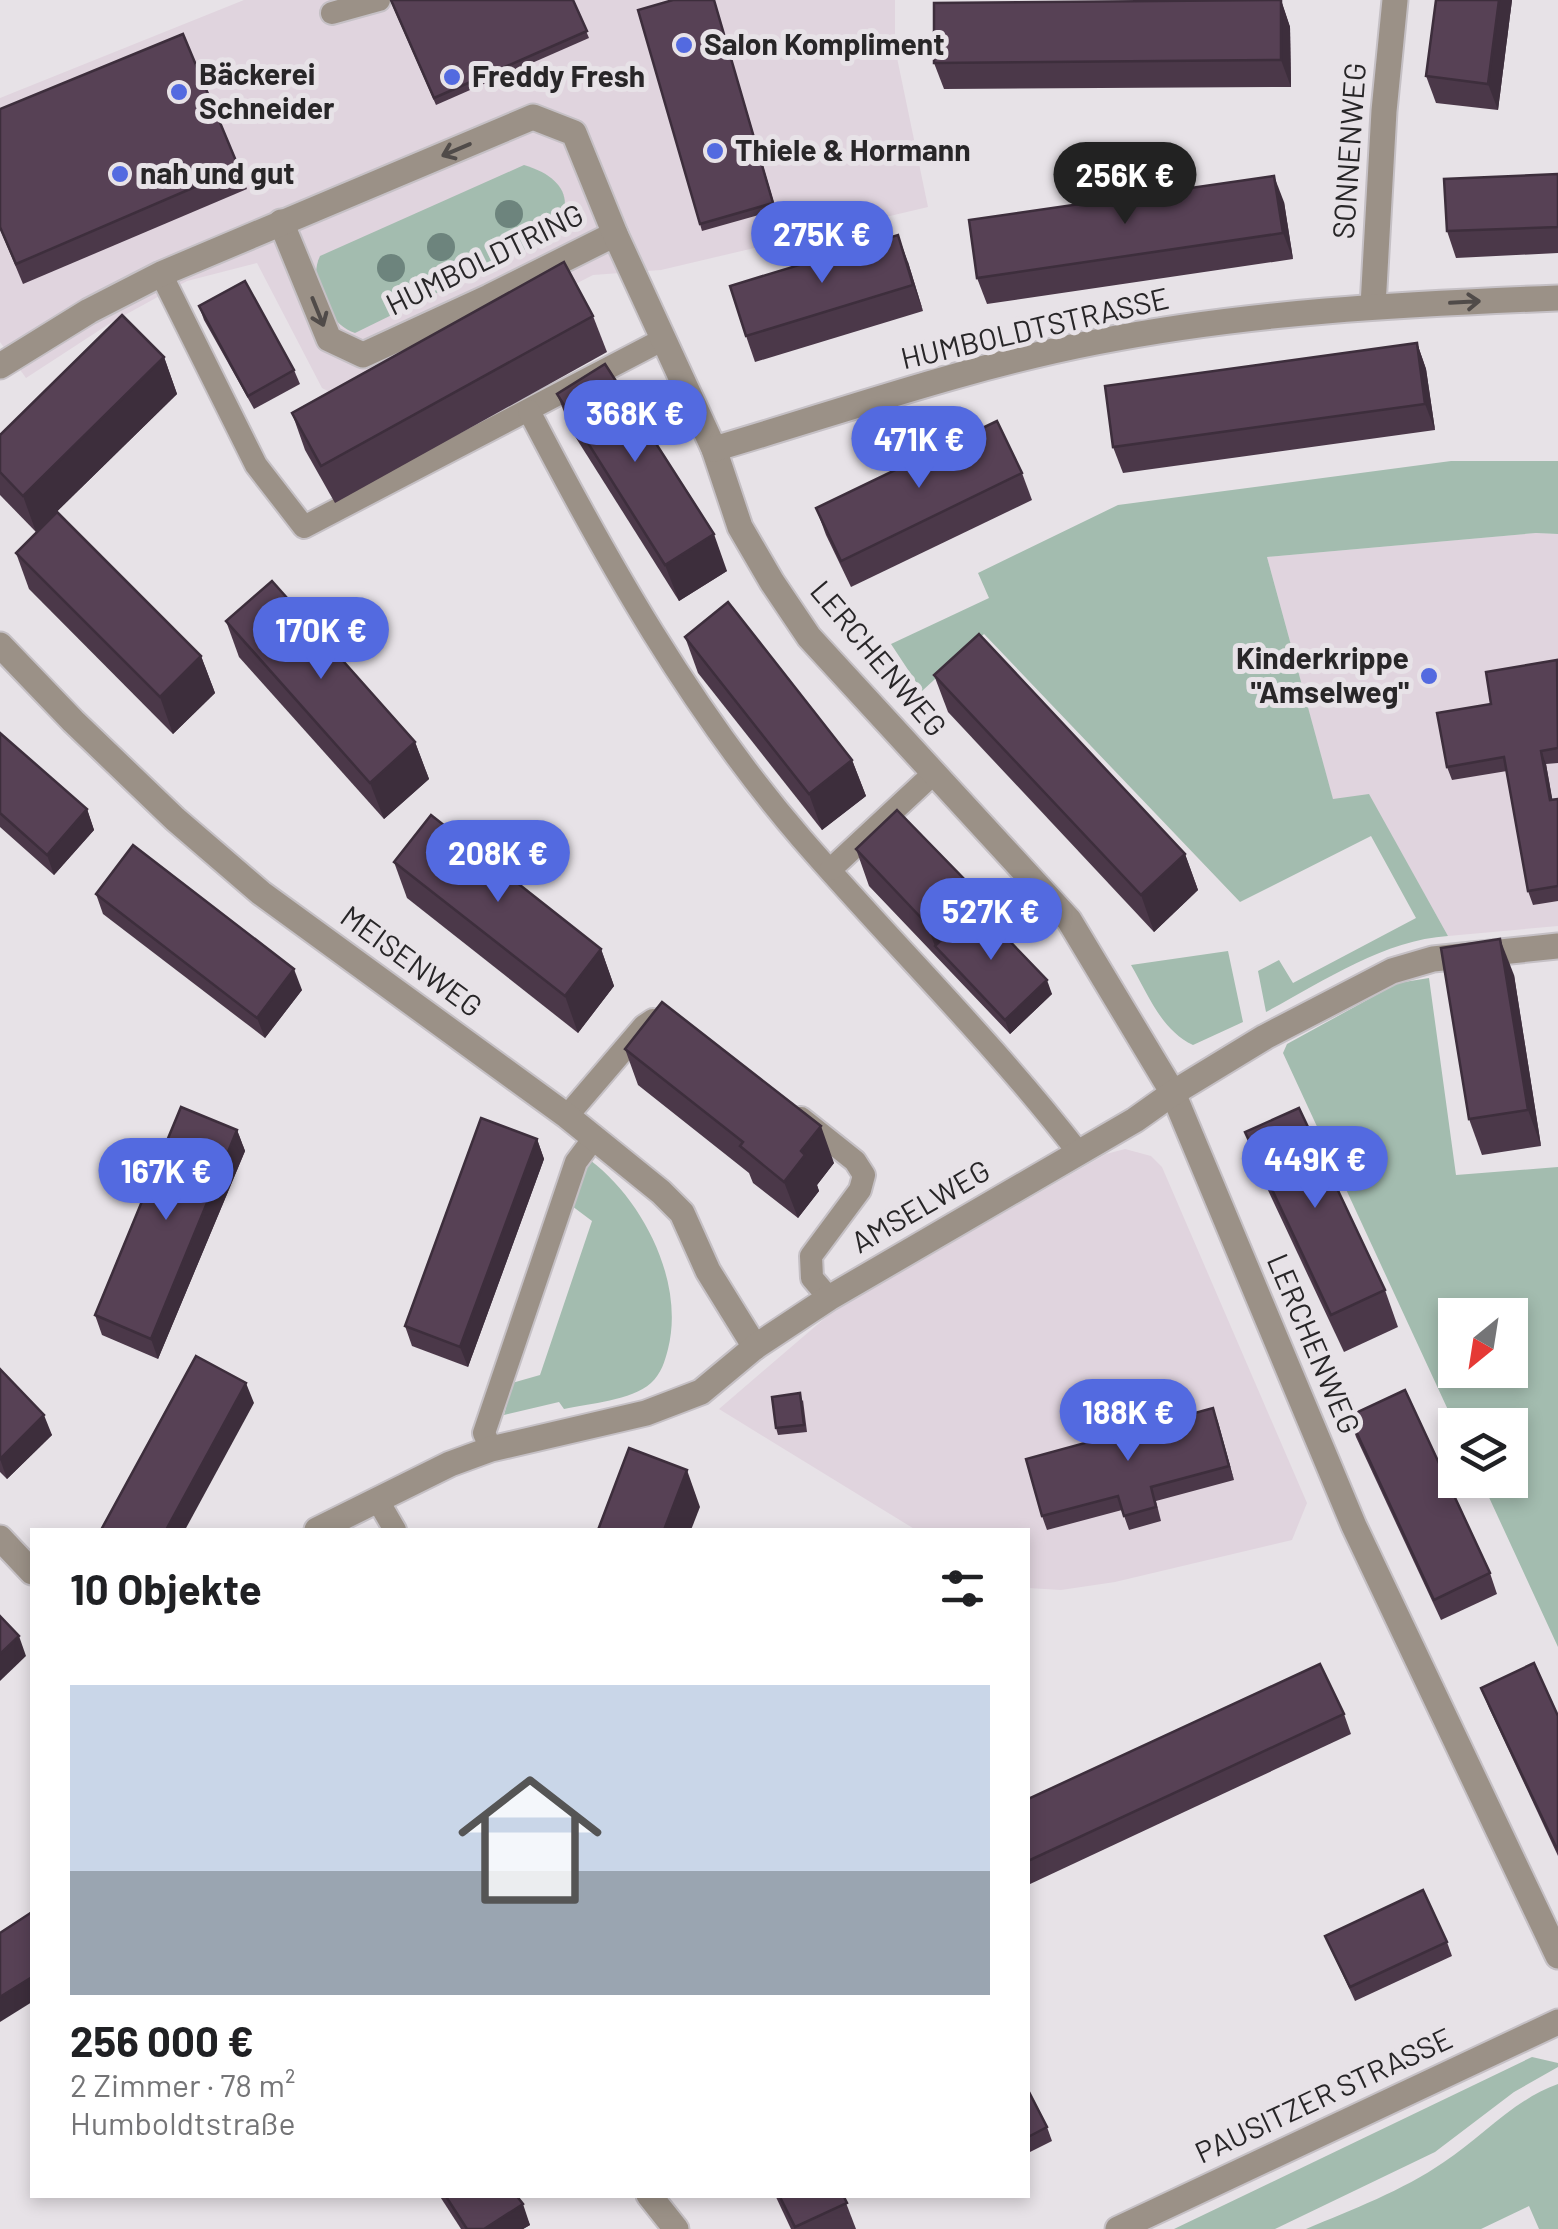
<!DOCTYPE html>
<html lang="de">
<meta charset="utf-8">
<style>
body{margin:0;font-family:Barlow,sans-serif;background:#f6f6f6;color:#202124;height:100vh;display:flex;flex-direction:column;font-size:38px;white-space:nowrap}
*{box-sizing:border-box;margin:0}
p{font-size:32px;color:#757577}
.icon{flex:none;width:55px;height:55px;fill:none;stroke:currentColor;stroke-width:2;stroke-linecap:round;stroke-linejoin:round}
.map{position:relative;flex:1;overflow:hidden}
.details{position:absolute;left:30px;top:1528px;width:1000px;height:670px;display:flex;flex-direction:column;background:#fff;border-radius:0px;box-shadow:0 5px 15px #0003}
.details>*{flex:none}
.needle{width:65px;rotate:210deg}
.controls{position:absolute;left:1438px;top:1298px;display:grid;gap:20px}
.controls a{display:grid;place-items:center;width:90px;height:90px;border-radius:0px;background:#fff;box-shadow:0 5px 15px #0003;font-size:50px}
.price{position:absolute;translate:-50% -85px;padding:0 22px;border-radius:35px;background:#536ae0;color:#fff;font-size:32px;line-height:65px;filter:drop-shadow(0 2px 5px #0008)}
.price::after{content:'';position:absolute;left:50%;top:60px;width:30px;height:22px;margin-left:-15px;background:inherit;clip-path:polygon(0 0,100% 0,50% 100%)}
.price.on{background:#222;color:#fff}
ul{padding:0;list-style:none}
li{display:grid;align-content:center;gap:20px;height:530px;padding:0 40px}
li span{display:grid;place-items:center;height:310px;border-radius:0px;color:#555}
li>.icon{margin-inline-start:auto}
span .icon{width:180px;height:180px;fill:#fffc;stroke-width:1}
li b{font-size:42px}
h2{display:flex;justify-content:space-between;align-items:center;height:120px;padding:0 40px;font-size:42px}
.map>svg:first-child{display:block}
</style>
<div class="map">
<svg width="1558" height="2229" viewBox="0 0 1558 2229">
<rect width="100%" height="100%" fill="#e7e2e7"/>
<g fill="#e0d4de">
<path d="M244,0H895V48L928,207L661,270L593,275L347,401L322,388L257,263L187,281L112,322L26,378L0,342V98Z"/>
<path d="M1536,533L1558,534V926L1448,936L1369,795L1333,800L1267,557Z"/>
<path d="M1125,1149L1151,1156L1162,1167L1307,1503L1292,1540L1115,1582L1061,1590L1028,1588V1530H916L719,1409L832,1312L1106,1154Z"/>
</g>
<g fill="#a3bcaf" fill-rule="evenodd">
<path d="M524,165C564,177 578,202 551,237L355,333C328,324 307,282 320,256Z"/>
<path d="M1451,461H1558V534L1536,533L1267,557L1333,799L1369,794L1448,936C1384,940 1322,982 1266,1012L1258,971L1279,960L1293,983L1416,918L1371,836L1240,902L984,634L922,691L891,644L989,598L978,573L1118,505Z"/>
<path d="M1228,951L1243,1022L1193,1045C1161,1030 1148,994 1131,965Z"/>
<path d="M1429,978L1456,1175L1558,1167V1647L1481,1480H1510V1425H1455L1283,1053L1287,1044L1398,983ZM1455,1315H1510V1370H1455Z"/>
<path d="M590,1160C643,1200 685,1282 668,1349C665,1361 661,1374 651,1383C631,1401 590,1403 564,1409L559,1402L504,1415L512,1383L540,1375L592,1221L572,1206Z"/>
<path d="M1532,2057L1558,2063V2067L1514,2092L1435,2152L1275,2229H1174Z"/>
<path d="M1558,2084V2229H1539L1529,2206L1481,2229H1306C1353,2209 1402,2191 1444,2162C1482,2137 1515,2099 1558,2084Z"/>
</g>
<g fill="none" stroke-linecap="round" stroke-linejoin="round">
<g stroke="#c5c0c5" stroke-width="26">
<g id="service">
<path d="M332,13L379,0"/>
<path d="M161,274L256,465L304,527L662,340"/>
<path d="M529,411C607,561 691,710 802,839C893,944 993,1042 1078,1152"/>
<path d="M831,869L933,774"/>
<path d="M567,1116L644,1026L653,1020"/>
<path d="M801,1118L855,1161L864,1175L860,1190L811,1256L812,1278L829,1298"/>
<path d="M491,1449L484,1433L576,1162L594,1138"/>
<path d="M377,1499L395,1530"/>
</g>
</g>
<g stroke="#c5c0c5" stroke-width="29">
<g id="minor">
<path d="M281,222L329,339L363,355L489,297L615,234"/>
<path d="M1373,306L1384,111L1395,0"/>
<path d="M0,366L89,311L161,274L533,117L574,133L615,234L714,449L740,527L772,582L809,637L1069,920L1173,1093L1354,1526L1558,1956"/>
<path d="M714,449C840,412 967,367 1096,342C1248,312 1403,304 1558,298"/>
<path d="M0,645L73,721L175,819L261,893L567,1116L661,1192L682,1213L708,1271L755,1347"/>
<path d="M317,1530L450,1464L491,1449L646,1413L701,1392L755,1347L829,1298L1135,1120L1173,1093L1265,1037L1392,971L1433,959L1558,946"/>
<path d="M0,1538L32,1572"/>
<path d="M649,2195L676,2229"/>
</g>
</g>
<g stroke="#c5c0c5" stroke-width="29">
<path id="tertiary" d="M1118,2229L1558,2022"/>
</g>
<use href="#service" stroke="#9b9187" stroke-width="22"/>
<use href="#minor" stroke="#9b9187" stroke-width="25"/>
<use href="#tertiary" stroke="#9b9187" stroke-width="25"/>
</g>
<g fill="#6d847d">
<circle cx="509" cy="214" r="14"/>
<circle cx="441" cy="247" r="14"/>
<circle cx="391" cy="268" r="14"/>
</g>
<g fill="#4b3849">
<path d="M390,0H573L589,38L436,105Z"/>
<path d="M714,0L776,210L702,231L638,10Z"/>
<path d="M1281,0L1290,27L1291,87L944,89L934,63Z"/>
<path d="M1436,0H1512L1498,110L1436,103L1426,76Z"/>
<path d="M0,109L239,168L247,189L23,284L0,229Z"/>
<path d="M1558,174V253L1456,258L1447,231Z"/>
<path d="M1284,202L1293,259L987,304L977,278Z"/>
<path d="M908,262L923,311L755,362L746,336Z"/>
<path d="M199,306L294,370L300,384L254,409L204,320Z"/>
<path d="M593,316L607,352L335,503L305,450L292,413Z"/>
<path d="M1417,343L1426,369L1435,430L1123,473L1113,447Z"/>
<path d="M164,357L177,394L36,532L0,495V435Z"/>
<path d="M557,394L727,571L679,601L571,430Z"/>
<path d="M1022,473L1032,500L851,587L826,535L816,508Z"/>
<path d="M16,553L201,656L215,693L173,734L29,589Z"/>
<path d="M226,621L415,742L429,779L384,819L239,657Z"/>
<path d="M685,637L852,760L866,796L822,830L698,673Z"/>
<path d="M1558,661V763L1546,764L1552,799H1558V901L1533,905L1528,891L1507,771L1452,780L1447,767L1491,704Z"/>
<path d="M934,675L1185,854L1198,890L1154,932L948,712Z"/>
<path d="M0,733L87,809L94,830L54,875L0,827Z"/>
<path d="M856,849L968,883L976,906L1052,994L1010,1034L869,886Z"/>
<path d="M394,862L601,949L614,986L578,1033L407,898Z"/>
<path d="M96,894L302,990L265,1038L103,914Z"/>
<path d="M1514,975L1541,1146L1482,1155L1469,1119Z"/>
<path d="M625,1049L834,1163L817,1185L819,1191L798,1218L753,1183L749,1173L638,1085Z"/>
<path d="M237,1130L245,1151L158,1359L102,1335L95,1315Z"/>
<path d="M1245,1132L1385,1290L1398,1327L1344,1352L1258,1169Z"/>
<path d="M537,1139L544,1159L468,1367L412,1346L405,1326Z"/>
<path d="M0,1369L52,1435L7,1479L0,1472Z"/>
<path d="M803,1400L807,1432L778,1435L776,1428Z"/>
<path d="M1213,1408L1234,1480L1156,1501L1161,1521L1129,1530L1122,1510L1047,1530L1042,1516Z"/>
<path d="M1349,1416L1490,1573L1497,1594L1441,1620L1356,1437Z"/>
<path d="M1481,1688L1558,1716V1856L1489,1708Z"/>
<path d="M1344,1714L1351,1734L1028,1885V1799Z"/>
<path d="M1325,1936L1447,1942L1452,1956L1355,2001Z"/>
<path d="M1028,2090L1047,2127L1052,2141L1028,2153Z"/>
<path d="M439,2195H516L530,2225L523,2229H461Z"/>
<path d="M775,2195H843L856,2229H791Z"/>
</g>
<g fill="#3d2e3c">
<path d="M1281,0L1290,27L1291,87L1281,60Z"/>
<path d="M1499,0H1512L1498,110L1488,84Z"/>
<path d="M1274,176L1284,202L1293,259L1283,233Z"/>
<path d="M898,235L908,262L923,311L913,285Z"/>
<path d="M1417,343L1426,369L1435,430L1425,404Z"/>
<path d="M164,357L177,394L36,532L23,496Z"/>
<path d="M714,534L727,571L679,601L665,565Z"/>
<path d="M201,656L215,693L173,734L160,697Z"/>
<path d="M415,742L429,779L384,819L370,783Z"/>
<path d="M1541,751L1546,764L1555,814L1550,800Z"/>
<path d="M852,760L866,796L822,830L809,794Z"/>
<path d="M87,809L94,830L54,875L47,855Z"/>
<path d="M1185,854L1198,890L1154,932L1141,895Z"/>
<path d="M968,883L981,920L935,946L926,923Z"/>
<path d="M1500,939L1514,975L1541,1146L1528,1110Z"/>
<path d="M601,949L614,986L578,1033L565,996Z"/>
<path d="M294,969L302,990L265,1038L257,1018Z"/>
<path d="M1047,980L1052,994L1010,1034L1005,1020Z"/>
<path d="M821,1126L834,1163L817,1185L819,1191L798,1218L784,1182L801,1151Z"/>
<path d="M237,1130L245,1151L158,1359L151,1339Z"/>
<path d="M537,1139L544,1159L468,1367L460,1347Z"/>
<path d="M246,1383L254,1403L185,1530H166Z"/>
<path d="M1213,1408L1218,1422L1234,1480L1229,1466Z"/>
<path d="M44,1415L52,1435L7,1479L0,1459Z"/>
<path d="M687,1470L700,1507L691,1530H664Z"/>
<path d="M19,1636L26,1656L0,1681V1654Z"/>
<path d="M32,1977V2002L0,2022V1997Z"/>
<path d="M523,2204L530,2225L523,2229H484Z"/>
</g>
<g fill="#574155" stroke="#3d2e3c" stroke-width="2.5">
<path d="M391,0H573L587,31L434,98Z"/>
<path d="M673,0H714L773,203L700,224L638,10Z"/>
<path d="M1281,0V60L934,63V3Z"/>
<path d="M1436,0H1499L1488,84L1426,76Z"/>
<path d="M183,34L239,168L16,264L0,227V109Z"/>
<path d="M1558,174V227L1447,231L1444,179Z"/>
<path d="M1274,176L1283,233L977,278L969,220Z"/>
<path d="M898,235L913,285L746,336L730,286Z"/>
<path d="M564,262L593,316L321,466L292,413Z"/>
<path d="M245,281L294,370L248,396L199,306Z"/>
<path d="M122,315L164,357L23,496L0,472V435Z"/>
<path d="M1417,343L1425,404L1113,447L1105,386Z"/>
<path d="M605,364L714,534L665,565L557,394Z"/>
<path d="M997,421L1022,473L841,561L816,508Z"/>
<path d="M57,512L201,656L160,697L16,553Z"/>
<path d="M272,581L415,742L370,783L226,621Z"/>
<path d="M728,602L852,760L809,794L685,637Z"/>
<path d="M979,634L1185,854L1141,895L934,675Z"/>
<path d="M1557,660L1558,748L1541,751L1550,800L1558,799V886L1528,891L1504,757L1447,767L1437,713L1491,704L1486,672Z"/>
<path d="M0,733L87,809L47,855L0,813Z"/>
<path d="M897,810L968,883L926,923L856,849Z"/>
<path d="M431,815L601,949L565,996L394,862Z"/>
<path d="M133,845L294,969L257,1018L96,894Z"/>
<path d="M976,906L1047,980L1005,1020L935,946Z"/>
<path d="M1500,939L1528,1110L1469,1119L1441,948Z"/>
<path d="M662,1002L821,1126L801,1151L805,1155L784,1182L740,1146L743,1142L625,1049Z"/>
<path d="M181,1107L237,1130L151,1339L95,1315Z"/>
<path d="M1299,1108L1385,1290L1331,1315L1245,1132Z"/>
<path d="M481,1118L537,1139L460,1347L405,1326Z"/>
<path d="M196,1356L246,1383L166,1530H101Z"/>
<path d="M0,1369L44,1415L0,1459Z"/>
<path d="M1405,1390L1490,1573L1434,1600L1349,1416Z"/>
<path d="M800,1393L804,1425L776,1428L772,1397Z"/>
<path d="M1213,1408L1229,1466L1151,1487L1156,1507L1124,1516L1118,1496L1042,1516L1026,1459Z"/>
<path d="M629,1448L687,1470L664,1530H598Z"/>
<path d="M0,1616L19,1636L0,1654Z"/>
<path d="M1534,1663L1558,1716V1851L1481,1688Z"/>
<path d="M1320,1664L1344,1714L1028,1861V1799Z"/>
<path d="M1423,1890L1447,1942L1350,1987L1325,1936Z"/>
<path d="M32,1912V1977L0,1997V1933Z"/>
<path d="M1028,2090L1047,2127L1028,2137Z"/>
<path d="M445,2195H516L523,2204L484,2229H467Z"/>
<path d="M779,2195H843L847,2203L795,2227Z"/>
</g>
<defs><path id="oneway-shaft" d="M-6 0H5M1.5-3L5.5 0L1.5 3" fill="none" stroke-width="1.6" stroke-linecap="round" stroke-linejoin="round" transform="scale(2.5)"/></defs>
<g stroke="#504b49">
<use href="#oneway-shaft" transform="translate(456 150) rotate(157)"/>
<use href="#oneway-shaft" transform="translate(1465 302) rotate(-3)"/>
<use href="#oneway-shaft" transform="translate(318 312) rotate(68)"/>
</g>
<g fill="#536ae0" stroke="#e7e2e7" stroke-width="4">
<circle cx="684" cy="45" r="10"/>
<circle cx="452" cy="77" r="10"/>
<circle cx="179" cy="92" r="10"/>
<circle cx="715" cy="151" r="10"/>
<circle cx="120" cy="174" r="10"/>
<circle cx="1429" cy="676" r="10"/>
</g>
<g text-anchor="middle" stroke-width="10" stroke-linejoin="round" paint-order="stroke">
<g font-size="30" font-weight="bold" fill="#282628" stroke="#e7e2e7" text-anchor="start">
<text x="704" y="55">Salon Kompliment</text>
<text x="199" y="85">Bäckerei<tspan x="199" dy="34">Schneider</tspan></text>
<text x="472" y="87">Freddy Fresh</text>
<text x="735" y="161">Thiele &amp; Hormann</text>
<text x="140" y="184">nah und gut</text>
<text x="1409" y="669" text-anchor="end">Kinderkrippe<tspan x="1409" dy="34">"Amselweg"</tspan></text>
</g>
<g font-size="30" fill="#282628" stroke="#e7e2e7">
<text transform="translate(1350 151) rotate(-86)" y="10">SONNENWEG</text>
<text transform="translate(485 260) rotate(-26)" y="10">HUMBOLDTRING</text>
<text transform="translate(1035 329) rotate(-13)" y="10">HUMBOLDTSTRASSE</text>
<text transform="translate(878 659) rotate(50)" y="10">LERCHENWEG</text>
<text transform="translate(411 962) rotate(36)" y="10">MEISENWEG</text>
<text transform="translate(921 1207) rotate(-30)" y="10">AMSELWEG</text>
<text transform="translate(1313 1344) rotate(67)" y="10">LERCHENWEG</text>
<text transform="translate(1324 2096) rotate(-25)" y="10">PAUSITZER STRASSE</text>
</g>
</g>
</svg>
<div class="controls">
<a><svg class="needle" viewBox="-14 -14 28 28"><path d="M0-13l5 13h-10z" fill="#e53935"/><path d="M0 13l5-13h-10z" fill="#757577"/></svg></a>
<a><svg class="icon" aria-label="layers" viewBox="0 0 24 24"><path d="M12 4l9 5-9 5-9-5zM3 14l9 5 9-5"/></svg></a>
</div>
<b class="price on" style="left:1125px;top:227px">256K €</b>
<b class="price" style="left:822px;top:286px">275K €</b>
<b class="price" style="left:635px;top:465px">368K €</b>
<b class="price" style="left:919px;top:491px">471K €</b>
<b class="price" style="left:321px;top:682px">170K €</b>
<b class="price" style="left:498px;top:905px">208K €</b>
<b class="price" style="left:991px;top:963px">527K €</b>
<b class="price" style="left:1315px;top:1211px">449K €</b>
<b class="price" style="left:166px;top:1223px">167K €</b>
<b class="price" style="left:1128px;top:1464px">188K €</b>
<section class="details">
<h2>10 Objekte<svg class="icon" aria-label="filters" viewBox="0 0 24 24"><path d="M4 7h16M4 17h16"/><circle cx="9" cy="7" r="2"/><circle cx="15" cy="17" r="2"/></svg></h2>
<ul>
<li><span style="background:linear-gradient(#c9d6e8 60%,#9aa5b1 0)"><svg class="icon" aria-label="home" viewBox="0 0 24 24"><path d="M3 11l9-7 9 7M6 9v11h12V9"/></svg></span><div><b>256 000 €</b><p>2 Zimmer · 78 m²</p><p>Humboldtstraße</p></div></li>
</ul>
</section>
</div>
